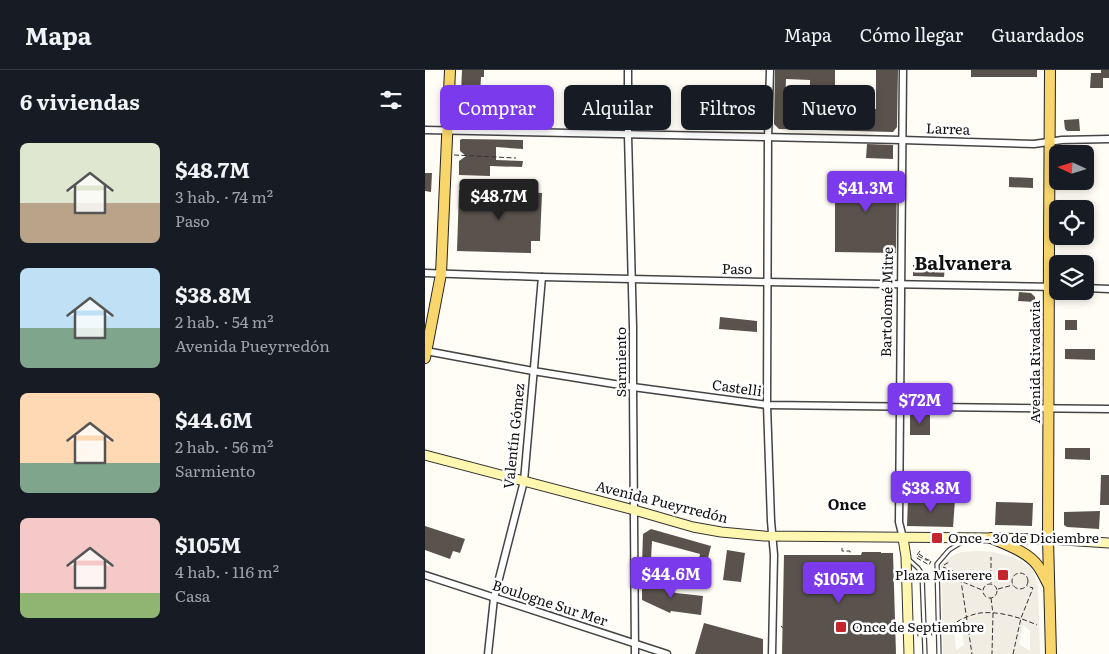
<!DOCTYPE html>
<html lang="es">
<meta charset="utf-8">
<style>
body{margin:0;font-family:Literata,serif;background:#242831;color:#f1f3f6;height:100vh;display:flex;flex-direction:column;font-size:19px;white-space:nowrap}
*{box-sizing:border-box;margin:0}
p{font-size:16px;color:#9ea1a6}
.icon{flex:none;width:28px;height:28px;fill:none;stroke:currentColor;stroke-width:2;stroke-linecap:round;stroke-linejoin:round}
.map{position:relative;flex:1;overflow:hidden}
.side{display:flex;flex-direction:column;background:#171b24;width:425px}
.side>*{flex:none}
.hud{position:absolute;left:15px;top:15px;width:475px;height:45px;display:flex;gap:10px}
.needle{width:32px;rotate:274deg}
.buttons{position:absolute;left:624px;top:75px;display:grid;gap:10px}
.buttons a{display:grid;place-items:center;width:45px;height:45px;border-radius:8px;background:#171b24;box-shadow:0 2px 8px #0003;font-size:25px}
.price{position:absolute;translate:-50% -42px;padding:0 11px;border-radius:5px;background:#7c3aed;color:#fff;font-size:16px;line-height:32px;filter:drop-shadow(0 1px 2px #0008)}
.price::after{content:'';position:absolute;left:50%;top:30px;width:15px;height:11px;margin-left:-8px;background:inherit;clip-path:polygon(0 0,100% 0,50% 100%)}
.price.active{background:#222;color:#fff}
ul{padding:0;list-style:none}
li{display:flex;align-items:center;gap:15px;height:125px;padding:0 20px}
li span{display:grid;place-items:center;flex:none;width:140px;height:100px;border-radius:8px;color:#555}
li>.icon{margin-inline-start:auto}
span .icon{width:60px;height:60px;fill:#fffc;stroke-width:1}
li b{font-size:21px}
h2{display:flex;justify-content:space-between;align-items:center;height:60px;padding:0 20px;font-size:21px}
.pill{padding:0 18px;border-radius:8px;background:#171b24;box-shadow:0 2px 8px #0003;font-size:18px;line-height:45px}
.pill.active{background:#7c3aed;color:#fff}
header{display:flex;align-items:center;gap:30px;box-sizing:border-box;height:70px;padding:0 25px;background:#171b24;border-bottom:1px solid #363941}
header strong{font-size:24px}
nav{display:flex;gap:28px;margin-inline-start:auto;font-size:18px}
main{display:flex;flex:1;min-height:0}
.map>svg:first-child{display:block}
</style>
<header>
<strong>Mapa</strong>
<nav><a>Mapa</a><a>Cómo llegar</a><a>Guardados</a></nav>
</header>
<main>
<section class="side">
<h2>6 viviendas<svg class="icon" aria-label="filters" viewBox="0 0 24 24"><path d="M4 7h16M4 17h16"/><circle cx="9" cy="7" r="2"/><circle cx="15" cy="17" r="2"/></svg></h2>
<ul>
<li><span style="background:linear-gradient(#dfe7d0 60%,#b9a48a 0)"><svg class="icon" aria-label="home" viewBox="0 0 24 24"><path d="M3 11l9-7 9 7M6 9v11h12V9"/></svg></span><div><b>$48.7M</b><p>3 hab. · 74 m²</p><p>Paso</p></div></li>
<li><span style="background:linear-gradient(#bfe0f5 60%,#7fa58c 0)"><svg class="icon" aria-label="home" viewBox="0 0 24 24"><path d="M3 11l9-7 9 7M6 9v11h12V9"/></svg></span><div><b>$38.8M</b><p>2 hab. · 54 m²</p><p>Avenida Pueyrredón</p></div></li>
<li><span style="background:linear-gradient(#ffd9b3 70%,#7fa58c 0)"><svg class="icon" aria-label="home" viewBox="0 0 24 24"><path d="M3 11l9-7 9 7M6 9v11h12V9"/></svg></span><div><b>$44.6M</b><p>2 hab. · 56 m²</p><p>Sarmiento</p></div></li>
<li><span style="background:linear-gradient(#f6c9c9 75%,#8fb573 0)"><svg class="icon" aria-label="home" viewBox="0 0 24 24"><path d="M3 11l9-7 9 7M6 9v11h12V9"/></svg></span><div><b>$105M</b><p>4 hab. · 116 m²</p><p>Casa</p></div></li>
</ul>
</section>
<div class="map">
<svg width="684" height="584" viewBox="0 0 684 584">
<rect width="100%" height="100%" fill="#fffdf5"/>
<path fill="#f1ede2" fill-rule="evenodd" d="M554,481L568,482L588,487L600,493L608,500L613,516L615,584H518L516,496L519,492L530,484L537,482ZM536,554L539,575L531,580L529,558ZM598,555L605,561V581L594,574Z"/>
<g fill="#5a524d" fill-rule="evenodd">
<path d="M37,0H59V7H56L55,24L36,23Z"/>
<path d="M350,0H410V38L451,39V0H473L472,57L468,62L354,59L349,54ZM361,9L385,10V40H360Z"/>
<rect x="546" y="0" width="66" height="7"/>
<path d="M676,0H684V8H678V18H665L666,3H676Z"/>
<path d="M654,49L655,61H642L640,59L639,50Z"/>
<path d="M37,69L98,70V79L71,77V90L98,91L97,97L65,96V106L34,105V91L41,86L35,81V70Z"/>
<path d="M442,74L468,75V89L441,88Z"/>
<path d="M0,103H7L6,122L0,121Z"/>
<path d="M472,103L471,183L410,182V104Z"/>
<path d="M584,107L608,108V118L584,117Z"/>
<path d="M34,120L117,123L115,171H106V183L32,181Z"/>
<path d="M488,195L520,196L519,207L488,206Z"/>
<path d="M594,222L606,223L610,227V232L593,231Z"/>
<path d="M295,247L332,251V262L294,259Z"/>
<rect x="640" y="250" width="12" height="10"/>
<path d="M640,279H670V290L640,289Z"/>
<path d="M505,344V365H485V345Z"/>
<path d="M640,378H665V390L640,389Z"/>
<path d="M676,405H684V435H675Z"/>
<path d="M483,429L530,430L528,457L482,456Z"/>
<path d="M571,432L608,433L607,456L570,455Z"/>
<path d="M675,441L674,459L642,457L639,455V442Z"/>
<path d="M0,456L40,469L35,483L28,481L25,489L0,480Z"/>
<path d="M226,459L286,476L280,500L272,499L275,484L227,471L226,489L261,500L259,510L217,495L218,464Z"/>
<path d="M302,480L320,483L316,512L298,510Z"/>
<path d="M437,482H456V483H468L471,584H357L359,485H436Z"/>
<path d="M217,508L251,523L278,526L276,545L246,541L245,543L217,530Z"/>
<path d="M279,553L338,569V584H270Z"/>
</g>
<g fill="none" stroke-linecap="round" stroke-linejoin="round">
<g stroke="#444" stroke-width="5.5">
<g id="lane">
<path d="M482,488L493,498L497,504L500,584"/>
<path d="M514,584L512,494L524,480L540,470"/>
</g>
</g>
<g stroke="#444" stroke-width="9">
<g id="street">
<path d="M203,0V65L208,257V317L210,584"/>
<path d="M345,0L343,68L342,335L346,451L349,485L347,584"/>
<path d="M478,0L474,452L478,468"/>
<path d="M0,60L477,70L609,74L637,70L684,69"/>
<path d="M0,203L117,207L341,212L632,217"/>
<path d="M660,218L684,219"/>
<path d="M1,281L108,301L208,317L342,335L684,339"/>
<path d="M0,505L242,584"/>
<path d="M63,584L69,528L99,411L117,207"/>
</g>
</g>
<g stroke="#333" stroke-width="11">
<g id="secondary">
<path d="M0,385L209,440L268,457L296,462L339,466L566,468L623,469L684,473"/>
<path d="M478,468L481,487L484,584"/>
</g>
</g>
<g stroke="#222" stroke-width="12">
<g id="primary">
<path d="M625,0L624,174L623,469L626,584"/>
<path d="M0,288L16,204L25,0"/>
<path d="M566,468C582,475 603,482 613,496C617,502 620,508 623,514"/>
</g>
</g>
<g stroke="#333" stroke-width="1" stroke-dasharray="5 2.5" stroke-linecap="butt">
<path d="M29,85L91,88"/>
<path d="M417,478V481H425V485"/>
<path d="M495,481L492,485V488L504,495L506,491"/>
<path d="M494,484L503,490"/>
<path d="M493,486L501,490H505"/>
<path d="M519,495L524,492"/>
<path d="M518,497L535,504L547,584"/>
<circle cx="595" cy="511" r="8"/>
<path d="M393,505V507"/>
<path d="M393,510L394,513"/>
<path d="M538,512L557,520"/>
<path d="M566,513V487"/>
<circle cx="565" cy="521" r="7"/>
<path d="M573,519L588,515"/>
<path d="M566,528L568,544L567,584"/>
<path d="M506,553L507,568"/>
<path d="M492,554L493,567"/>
<path d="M356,556L358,558"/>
<path d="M449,557L468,558"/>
<path d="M519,559C530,553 542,545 555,543C574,541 594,547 612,555"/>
<path d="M450,562H467"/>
<path d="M588,584L596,548L608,518L602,516"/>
</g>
<use href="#lane" stroke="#fff" stroke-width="3"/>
<use href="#street" stroke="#fff" stroke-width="6"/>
<use href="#secondary" stroke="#fff6b0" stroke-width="9"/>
<use href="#primary" stroke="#f9d66b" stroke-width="10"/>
</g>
<g fill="#c4262e" stroke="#fff" stroke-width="2">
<rect x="506" y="462" width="12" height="12" rx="2.5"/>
<rect x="572" y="499" width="12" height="12" rx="2.5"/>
<rect x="410" y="551" width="12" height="12" rx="2.5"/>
</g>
<g text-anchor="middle" stroke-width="5" stroke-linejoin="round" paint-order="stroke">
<g font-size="14" fill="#111" stroke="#fff">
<text transform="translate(523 59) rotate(2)" y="5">Larrea</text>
<text transform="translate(312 199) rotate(1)" y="5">Paso</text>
<text transform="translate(462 232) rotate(-89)" y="5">Bartolomé Mitre</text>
<text transform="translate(196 292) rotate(-90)" y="5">Sarmiento</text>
<text transform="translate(610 292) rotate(-90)" y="5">Avenida Rivadavia</text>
<text transform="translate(312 318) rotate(8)" y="5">Castelli</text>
<text transform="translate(89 366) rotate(-84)" y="5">Valentín Gómez</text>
<text transform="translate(237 432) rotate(14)" y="5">Avenida Pueyrredón</text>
<text transform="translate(125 533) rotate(18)" y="5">Boulogne Sur Mer</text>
</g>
<g font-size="14" fill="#111" stroke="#fff" text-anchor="start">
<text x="523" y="473">Once - 30 de Diciembre</text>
<text x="567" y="510" text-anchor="end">Plaza Miserere</text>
<text x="427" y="562">Once de Septiembre</text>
</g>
<g font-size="15" font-weight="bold" fill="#111" stroke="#fff">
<text x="422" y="440">Once</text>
</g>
<g font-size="19" font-weight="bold" fill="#111" stroke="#fff">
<text x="538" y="200">Balvanera</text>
</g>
</g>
</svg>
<div class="buttons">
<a><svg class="needle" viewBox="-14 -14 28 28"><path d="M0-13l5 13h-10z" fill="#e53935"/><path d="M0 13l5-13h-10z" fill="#9ea1a6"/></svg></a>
<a><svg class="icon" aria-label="locate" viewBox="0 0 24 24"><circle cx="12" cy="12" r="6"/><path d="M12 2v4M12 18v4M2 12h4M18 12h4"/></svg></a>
<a><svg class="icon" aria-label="layers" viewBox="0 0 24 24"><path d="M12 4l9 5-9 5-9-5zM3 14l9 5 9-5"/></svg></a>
</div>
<b class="price" style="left:441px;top:143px">$41.3M</b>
<b class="price active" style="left:74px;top:151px">$48.7M</b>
<b class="price" style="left:495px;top:355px">$72M</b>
<b class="price" style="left:506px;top:443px">$38.8M</b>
<b class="price" style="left:246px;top:529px">$44.6M</b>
<b class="price" style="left:414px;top:534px">$105M</b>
<div class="hud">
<a class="pill active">Comprar</a>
<a class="pill">Alquilar</a>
<a class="pill">Filtros</a>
<a class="pill">Nuevo</a>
</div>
</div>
</main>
